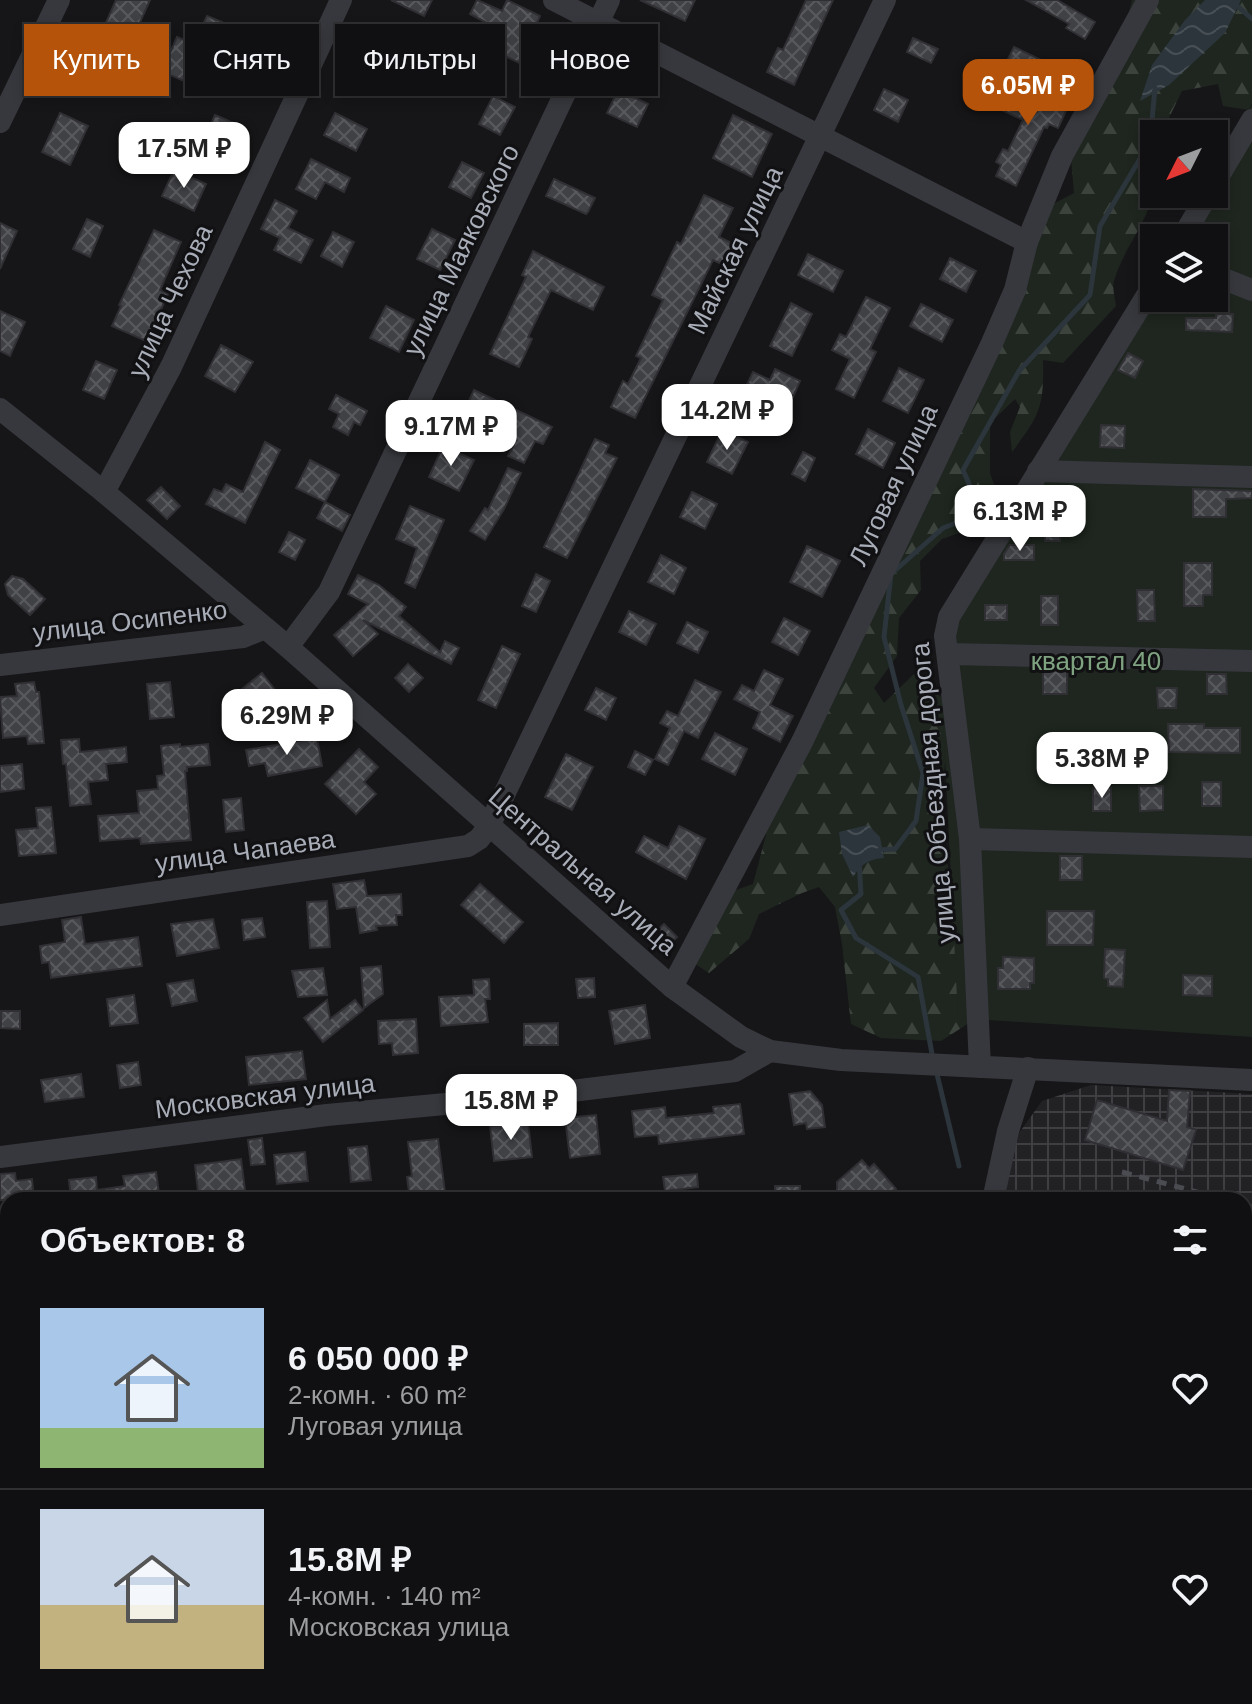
<!DOCTYPE html>
<html lang="ru">
<meta charset="utf-8">
<style>
body{margin:0;font-family:Arial,sans-serif;background:#1e1e20;color:#f1f3f6;height:100vh;display:flex;flex-direction:column;font-size:30px;white-space:nowrap}
*{box-sizing:border-box;margin:0}
p{font-size:26px;color:#9c9d9f}
.icon{flex:none;width:44px;height:44px;fill:none;stroke:currentColor;stroke-width:2;stroke-linecap:round;stroke-linejoin:round}
.map{position:relative;flex:1;overflow:hidden}
.sheet{position:absolute;left:0px;top:1192px;width:1252px;height:512px;display:flex;flex-direction:column;background:#101012;border-radius:24px 24px 0 0;box-shadow:0 4px 12px #0003,0 0 0 2px #303032}
.sheet>*{flex:none}
.hud{position:absolute;left:24px;top:24px;width:800px;height:72px;display:flex;gap:16px}
.needle{width:52px;rotate:228deg}
.fabs{position:absolute;left:1140px;top:120px;display:grid;gap:16px}
.fabs a{display:grid;place-items:center;width:88px;height:88px;border-radius:0px;background:#101012;box-shadow:0 4px 12px #0003,0 0 0 2px #303032;font-size:40px}
.price{position:absolute;translate:-50% -68px;padding:0 18px;border-radius:16px;background:#fff;color:#222;font-size:26px;line-height:52px;filter:drop-shadow(0 2px 4px #0008)}
.price::after{content:'';position:absolute;left:50%;top:48px;width:24px;height:18px;margin-left:-12px;background:inherit;clip-path:polygon(0 0,100% 0,50% 100%)}
.price.current{background:#b45309;color:#fff}
ul{padding:0;list-style:none}
li{display:flex;align-items:center;gap:24px;height:200px;padding:0 40px}
li+li{border-top:2px solid #303032}
li span{display:grid;place-items:center;flex:none;width:224px;height:160px;border-radius:0px;color:#555}
li>.icon{margin-inline-start:auto}
span .icon{width:96px;height:96px;fill:#fffc;stroke-width:1}
li b{font-size:34px}
h2{display:flex;justify-content:space-between;align-items:center;height:96px;padding:0 40px;font-size:34px}
.tag{padding:0 28px;border-radius:0px;background:#101012;box-shadow:0 4px 12px #0003,0 0 0 2px #303032;font-size:28px;line-height:72px}
.tag.current{background:#b45309;color:#fff}
.map>svg:first-child{display:block}
</style>
<div class="map">
<svg width="1252" height="1704" viewBox="0 0 1252 1704">
<defs>
<pattern id="industrial-grid" width="8" height="8" patternUnits="userSpaceOnUse" patternTransform="scale(2)"><rect width="8" height="8" fill="#222225"/><path d="M0 4h8M4 0v8" fill="none" stroke="#3f3f43"/></pattern>
<pattern id="forest-firs" width="22" height="20" patternUnits="userSpaceOnUse" patternTransform="scale(2)"><rect width="22" height="20" fill="#1e261f"/><path d="M5 1l3.5 6h-7zM16 11l3.5 6h-7z" fill="#3c433d"/></pattern>
<pattern id="water-waves" width="16" height="10" patternUnits="userSpaceOnUse" patternTransform="scale(2)"><rect width="16" height="10" fill="#2c353c"/><path d="M0 5q4-4 8 0t8 0" fill="none" stroke="#485056"/></pattern>
<pattern id="building-cross-hatch" width="8" height="8" patternUnits="userSpaceOnUse" patternTransform="scale(2)"><rect width="8" height="8" fill="#404145"/><path d="M0 0l8 8M0 8l8-8" fill="none" stroke="#595a5e"/></pattern>
</defs>
<rect width="100%" height="100%" fill="#161618"/>
<path fill="url(#industrial-grid)" d="M1091,1085L1252,1094V1245L1244,1243V1200H1046L1006,1191L1014,1140L1042,1101Z"/>
<g fill="url(#forest-firs)">
<path d="M1132,0H1252V103L1249,110L1223,106L1218,84L1182,91L1161,134H1154V150L1150,159C1165,209 1127,236 1114,281C1112,288 1115,298 1116,306L1063,363L1043,360C1044,407 1040,415 1012,452L1010,432L1020,407L1015,399L990,423V474L999,496L984,524L942,539L920,561L921,590L899,618L897,656L874,688L884,703L914,674L947,702L946,753L938,829L962,920L969,1023L941,1041L881,1038L851,1024L842,944L835,907L819,887L802,893L759,914L749,939L709,973L680,954L713,898L753,884L766,835L761,802L936,473L1042,210L1074,193L1071,158L1111,89Z"/>
<path d="M1244,1486L1252,1493V1704H983L982,1696H1244Z"/>
</g>
<path fill="#1e261f" d="M1252,105V1037L958,1018L938,619L1086,384L1154,270V298H1214V238H1173Z"/>
<g fill="url(#water-waves)">
<path d="M1205,0H1241L1225,33L1169,85L1140,101L1152,65L1185,20Z"/>
<path d="M868,825L880,837L884,858C869,859 861,864 853,877L842,854L839,832Z"/>
</g>
<g fill="none" stroke-linecap="round" stroke-linejoin="round">
<g stroke="#2c353c" stroke-width="5">
<path d="M1234,3L1252,19"/>
<path d="M879,850L895,849L916,821L923,773L901,705L884,637L891,574L943,528L982,513L963,470L1019,371L1090,295L1100,226L1150,142L1155,88"/>
<path d="M859,861L861,894L841,910L856,938L918,977L932,1054"/>
<path d="M937,1074L959,1166"/>
</g>
</g>
<g fill="url(#building-cross-hatch)" stroke="#303034" stroke-width="2">
<path d="M116,0H150L133,38L105,25Z"/>
<path d="M391,0H432L424,16Z"/>
<path d="M477,0L502,11L507,0L540,16L532,34L550,43L536,71L503,55L494,72L466,57L485,22L470,14Z"/>
<path d="M640,0H695L685,21Z"/>
<path d="M806,0H833L794,85L767,72L778,48L783,50Z"/>
<path d="M1026,0H1057L1095,22L1085,39L1066,28L1069,24Z"/>
<path d="M207,16L222,22L213,42L198,35Z"/>
<path d="M381,33L410,48L390,88L362,73Z"/>
<path d="M177,37L200,46L184,81L152,67L160,49L170,53Z"/>
<path d="M913,38L938,49L931,63L907,52Z"/>
<path d="M1014,47L1047,63L1040,77L1007,61Z"/>
<path d="M238,48L268,61L256,88L226,74Z"/>
<path d="M93,53L115,63L102,91L81,81Z"/>
<path d="M1043,79L1066,90L1057,107L1066,111L1058,128L1049,124L1047,128L1044,127L1016,186L996,176L1001,165L996,162L1003,149L1008,151L1023,120L987,103L993,90L1029,108Z"/>
<path d="M884,89L908,100L898,122L874,110Z"/>
<path d="M618,90L648,104L637,127L607,113Z"/>
<path d="M493,96L515,107L500,135L479,124Z"/>
<path d="M60,113L88,126L70,165L42,152Z"/>
<path d="M335,113L367,129L356,151L324,135Z"/>
<path d="M215,115L236,124L224,152L202,143Z"/>
<path d="M733,115L772,134L752,177L713,158Z"/>
<path d="M145,137L157,143L147,165L135,159Z"/>
<path d="M311,159L350,178L344,192L325,182L316,199L296,189Z"/>
<path d="M462,162L484,173L471,198L449,187Z"/>
<path d="M174,170L206,184L194,211L162,196Z"/>
<path d="M554,179L595,198L588,212L586,214L546,196Z"/>
<path d="M704,195L733,208L719,237L738,246L728,267L713,260L635,418L611,407L623,381L628,384L641,358L636,356L663,300L652,295L677,242L681,244Z"/>
<path d="M275,200L297,211L288,228L313,240L301,263L274,250L280,238L261,229Z"/>
<path d="M87,219L103,226L90,257L73,249Z"/>
<path d="M0,223L17,231L0,269Z"/>
<path d="M432,229L455,240L440,270L417,259Z"/>
<path d="M154,230L181,242L160,290L168,294L154,325L160,328L153,344L112,326L121,306L119,305Z"/>
<path d="M333,232L354,242L342,267L321,256Z"/>
<path d="M533,251L604,287L593,310L551,290L528,337L532,339L519,367L490,354L526,277L522,275Z"/>
<path d="M808,254L843,271L833,292L798,275Z"/>
<path d="M950,258L976,271L966,292L940,279Z"/>
<path d="M866,297L890,308L870,349L876,352L854,398L836,389L850,359L832,350L840,334L846,337Z"/>
<path d="M791,303L812,314L792,356L770,346Z"/>
<path d="M921,304L953,320L942,342L910,326Z"/>
<path d="M386,306L414,320L399,352L370,338Z"/>
<path d="M0,311L25,322L10,356L0,351Z"/>
<path d="M1216,314H1233L1232,332L1186,330V318H1216Z"/>
<path d="M221,345L253,362L235,392L205,376Z"/>
<path d="M1128,353L1143,361L1135,378L1118,370Z"/>
<path d="M96,361L117,370L104,399L83,390Z"/>
<path d="M899,368L924,380L908,413L883,401Z"/>
<path d="M775,369L800,381L793,397L785,394L777,412L742,395L753,372L770,380Z"/>
<path d="M474,390L552,427L543,444L535,441L524,463L508,456L514,445L460,420Z"/>
<path d="M336,395L367,411L360,425L354,422L348,435L333,427L339,414L329,409Z"/>
<path d="M1101,425L1125,426L1124,448L1100,447Z"/>
<path d="M868,429L895,443L883,468L856,454Z"/>
<path d="M722,430L748,442L732,474L707,462Z"/>
<path d="M595,439L609,445L605,453L617,458L567,558L544,547Z"/>
<path d="M265,442L280,450L245,523L206,504L214,489L222,492L226,484L243,492Z"/>
<path d="M443,446L474,460L459,491L429,477Z"/>
<path d="M803,452L815,458L805,481L792,474Z"/>
<path d="M310,460L339,475L325,502L296,488Z"/>
<path d="M508,468L521,473L504,509L485,540L470,531L485,508L488,510Z"/>
<path d="M161,487L180,506L167,519L147,500Z"/>
<path d="M1193,489L1252,491V498L1226,499V517H1193Z"/>
<path d="M692,492L717,504L705,529L680,517Z"/>
<path d="M325,502L350,515L342,531L317,518Z"/>
<path d="M410,506L444,520L415,588L405,583L417,548L396,539Z"/>
<rect x="1045" y="513" width="15" height="28"/>
<path d="M289,532L305,540L295,560L279,552Z"/>
<path d="M1010,545H1034V560H1004V554Z"/>
<path d="M807,546L840,561L822,597L790,582Z"/>
<path d="M661,555L686,568L674,594L648,582Z"/>
<path d="M1184,563H1212V595H1203V606H1184Z"/>
<path d="M536,574L550,581L536,612L522,606Z"/>
<path d="M358,575L379,585L406,607L399,616L440,652L445,641L459,648L451,664L363,620L378,634L353,656L334,635L368,604L348,594Z"/>
<path d="M12,576L23,579L45,599L30,615L8,595L5,584Z"/>
<path d="M1137,590H1154L1155,621H1138Z"/>
<rect x="1041" y="596" width="17" height="29"/>
<rect x="985" y="605" width="22" height="15"/>
<path d="M629,611L656,624L646,645L619,632Z"/>
<path d="M784,618L810,631L798,655L772,642Z"/>
<path d="M687,622L708,632L698,653L677,643Z"/>
<path d="M502,646L520,654L496,708L478,700Z"/>
<path d="M408,664L423,678L409,692L395,678Z"/>
<path d="M764,670L783,679L770,705L793,716L780,742L753,728L760,712L734,699L742,685L754,691Z"/>
<path d="M1043,670L1067,671V694H1043Z"/>
<path d="M262,673L279,695L258,711L241,690Z"/>
<path d="M1207,674H1226L1227,694H1207Z"/>
<path d="M695,680L721,692L698,738L684,731L668,765L655,759L670,728L660,723L667,711L678,716Z"/>
<path d="M34,682L36,692H39L44,743L28,744L27,736L3,738L0,697L17,696L15,684Z"/>
<path d="M170,682L174,717L150,719L147,684Z"/>
<path d="M596,688L616,698L606,720L585,710Z"/>
<path d="M1157,688H1177L1176,708H1158Z"/>
<path d="M1168,724H1204V728H1240V753L1169,752Z"/>
<path d="M715,733L747,749L735,775L702,759Z"/>
<path d="M317,738L322,766L268,776L265,763L249,766L246,750Z"/>
<path d="M79,739L80,752L126,747L127,762L106,764L108,780L88,782L91,804L70,806L66,764H63L61,740Z"/>
<path d="M180,744V747L208,744L210,765L187,767V771H185L191,840L141,844L140,838L100,841L98,816L139,813L137,791L158,789L157,776L164,775L161,746Z"/>
<path d="M359,749L378,767L364,782L376,794L356,814L325,784Z"/>
<path d="M635,751L653,760L645,775L628,767Z"/>
<path d="M566,754L593,767L572,810L545,797Z"/>
<path d="M22,764L24,789L0,792V766Z"/>
<rect x="1202" y="782" width="19" height="24"/>
<path d="M1139,786H1163V810L1140,811Z"/>
<rect x="1093" y="788" width="18" height="23"/>
<path d="M241,798L244,830L226,832L223,800Z"/>
<path d="M51,807L56,853L19,856L16,830L38,828L36,808Z"/>
<path d="M679,826L705,839L686,879L636,852L644,836L668,848Z"/>
<rect x="1060" y="856" width="22" height="24"/>
<path d="M364,880L367,896L401,894L402,915H396L397,925L376,926L377,930L360,933L356,907L337,909L333,884Z"/>
<path d="M480,884L523,922L504,943L461,905Z"/>
<path d="M327,901L330,947L310,948L307,902Z"/>
<path d="M1047,911H1094L1093,945H1047Z"/>
<path d="M81,917L85,944L138,937L142,966L51,978L49,962L42,963L40,946L65,942L62,920Z"/>
<path d="M262,918L265,937L244,940L242,920Z"/>
<path d="M213,919L219,948L177,956L171,924Z"/>
<path d="M664,924L677,937L664,950L651,936Z"/>
<path d="M1105,949L1125,950L1123,987L1108,986V979L1104,978Z"/>
<path d="M1003,957L1034,958V983H1030V989H998V968H1003Z"/>
<path d="M381,966L383,994L364,1008L361,968Z"/>
<path d="M323,968L327,995L298,997L292,971Z"/>
<path d="M1183,975L1212,976V996L1183,995Z"/>
<path d="M594,978L595,997L578,998L576,979Z"/>
<path d="M489,979L490,999H485L488,1022L441,1026L439,997L474,995L473,980Z"/>
<path d="M193,980L197,1001L172,1006L167,984Z"/>
<path d="M134,995L138,1023L110,1026L107,999Z"/>
<path d="M327,1000L330,1019L355,1000L363,1010L323,1042L304,1018Z"/>
<path d="M645,1005L650,1038L615,1044L609,1011Z"/>
<path d="M1,1011H20V1029L1,1028Z"/>
<path d="M416,1019L418,1053L393,1055L392,1043L379,1044L378,1021Z"/>
<path d="M558,1023V1045H524V1024Z"/>
<path d="M302,1051L306,1079L249,1085L246,1057Z"/>
<path d="M138,1062L141,1085L120,1088L117,1065Z"/>
<path d="M81,1074L84,1097L45,1102L41,1080Z"/>
<path d="M1169,1090L1190,1091L1187,1127L1196,1130L1183,1170L1085,1140L1097,1100L1167,1121Z"/>
<path d="M810,1091L822,1105L825,1127L807,1129L806,1123L794,1125L789,1094Z"/>
<path d="M740,1104L744,1134L659,1144L658,1135L635,1137L632,1111L665,1107L666,1118L714,1113L713,1107Z"/>
<path d="M596,1115L600,1154L570,1158L565,1118Z"/>
<path d="M528,1122L532,1157L494,1161L490,1126Z"/>
<path d="M262,1138L265,1164L251,1165L248,1140Z"/>
<path d="M438,1139L446,1200H410L407,1177L412,1176L408,1142Z"/>
<path d="M367,1146L371,1180L351,1182L348,1148Z"/>
<path d="M305,1152L308,1181L277,1184L274,1155Z"/>
<path d="M241,1159L246,1198L199,1200L195,1165Z"/>
<path d="M862,1160L869,1168L874,1164L896,1189L884,1200H837V1182Z"/>
<path d="M156,1172L160,1200H71L69,1180L96,1177L97,1190L125,1186L123,1176Z"/>
<path d="M15,1173L16,1181L32,1179L34,1200H0V1174Z"/>
<path d="M697,1174L698,1187L665,1191L663,1177Z"/>
<rect x="775" y="1186" width="25" height="14"/>
</g>
<g fill="none" stroke-linecap="round" stroke-linejoin="round">
<path stroke="#3d3f44" stroke-width="3" stroke-dasharray="4 6" stroke-linecap="butt" d="M1244,1245L1252,1246"/>
<g stroke="#37383d" stroke-width="22">
<path d="M554,0L1027,242"/>
<path d="M0,122L59,0"/>
<path d="M1214,184L1252,120"/>
<path d="M1182,238L1208,194"/>
<path d="M1214,275L1252,290"/>
<path d="M0,409L104,492L288,647L672,987L741,1037L770,1051L841,1060L1252,1080"/>
<path d="M1038,471L1252,477"/>
<path d="M104,492L171,367L341,0"/>
<path d="M288,647L329,592L609,0"/>
<path d="M948,654L1252,661"/>
<path d="M0,665L243,637L265,628"/>
<path d="M970,839L1252,847"/>
<path d="M0,915L468,846L479,839L489,826L885,0"/>
<path d="M672,987L802,742L992,343L1015,290L1027,242L1062,156L1148,0"/>
<path d="M980,1067L970,839L945,636L949,617L1154,284"/>
<path d="M0,1157L327,1115L531,1096L735,1071L770,1051"/>
<path d="M993,1200L1008,1131L1028,1068"/>
<path d="M0,1443L8,1442"/>
<path d="M966,1696L967,1704"/>
</g>
<g stroke="#4a4c52" stroke-width="5" stroke-dasharray="10 8" stroke-linecap="butt">
<path d="M1122,1172L1227,1200"/>
<path d="M1244,1205L1252,1207"/>
</g>
</g>
<g text-anchor="middle" stroke-width="6" stroke-linejoin="round" paint-order="stroke">
<g font-size="26" fill="#a8adb8" stroke="#111113">
<text transform="translate(461 250) rotate(-64)" y="9">улица Маяковского</text>
<text transform="translate(735 250) rotate(-64)" y="9">Майская улица</text>
<text transform="translate(170 301) rotate(-65)" y="9">улица Чехова</text>
<text transform="translate(893 485) rotate(-65)" y="9">Луговая улица</text>
<text transform="translate(130 621) rotate(-7)" y="9">улица Осипенко</text>
<text transform="translate(933 793) rotate(-95)" y="9">улица Объездная дорога</text>
<text transform="translate(245 851) rotate(-8)" y="9">улица Чапаева</text>
<text transform="translate(583 871) rotate(41)" y="9">Центральная улица</text>
<text transform="translate(265 1096) rotate(-7)" y="9">Московская улица</text>
</g>
<g font-size="26" fill="#7fa381" stroke="#111113">
<text x="1096" y="670">квартал 40</text>
</g>
</g>
</svg>
<div class="fabs">
<a><svg class="needle" viewBox="-14 -14 28 28"><path d="M0-13l5 13h-10z" fill="#e53935"/><path d="M0 13l5-13h-10z" fill="#9c9d9f"/></svg></a>
<a><svg class="icon" aria-label="layers" viewBox="0 0 24 24"><path d="M12 4l9 5-9 5-9-5zM3 14l9 5 9-5"/></svg></a>
</div>
<b class="price current" style="left:1028px;top:127px">6.05M ₽</b>
<b class="price" style="left:184px;top:190px">17.5M ₽</b>
<b class="price" style="left:727px;top:452px">14.2M ₽</b>
<b class="price" style="left:451px;top:468px">9.17M ₽</b>
<b class="price" style="left:1020px;top:553px">6.13M ₽</b>
<b class="price" style="left:287px;top:757px">6.29M ₽</b>
<b class="price" style="left:1102px;top:800px">5.38M ₽</b>
<b class="price" style="left:511px;top:1142px">15.8M ₽</b>
<div class="hud">
<a class="tag current">Купить</a>
<a class="tag">Снять</a>
<a class="tag">Фильтры</a>
<a class="tag">Новое</a>
</div>
<section class="sheet">
<h2>Объектов: 8<svg class="icon" aria-label="filters" viewBox="0 0 24 24"><path d="M4 7h16M4 17h16"/><circle cx="9" cy="7" r="2"/><circle cx="15" cy="17" r="2"/></svg></h2>
<ul>
<li><span style="background:linear-gradient(#a9c7e8 75%,#8fb573 0)"><svg class="icon" aria-label="home" viewBox="0 0 24 24"><path d="M3 11l9-7 9 7M6 9v11h12V9"/></svg></span><div><b>6 050 000 ₽</b><p>2-комн. · 60 m²</p><p>Луговая улица</p></div><svg class="icon" aria-label="heart" viewBox="0 0 24 24"><path d="M12 20l-8-8c-3-5 5-10 8-4 3-6 11-1 8 4z"/></svg></li>
<li><span style="background:linear-gradient(#c9d6e8 60%,#c2b280 0)"><svg class="icon" aria-label="home" viewBox="0 0 24 24"><path d="M3 11l9-7 9 7M6 9v11h12V9"/></svg></span><div><b>15.8M ₽</b><p>4-комн. · 140 m²</p><p>Московская улица</p></div><svg class="icon" aria-label="heart" viewBox="0 0 24 24"><path d="M12 20l-8-8c-3-5 5-10 8-4 3-6 11-1 8 4z"/></svg></li>
</ul>
</section>
</div>
